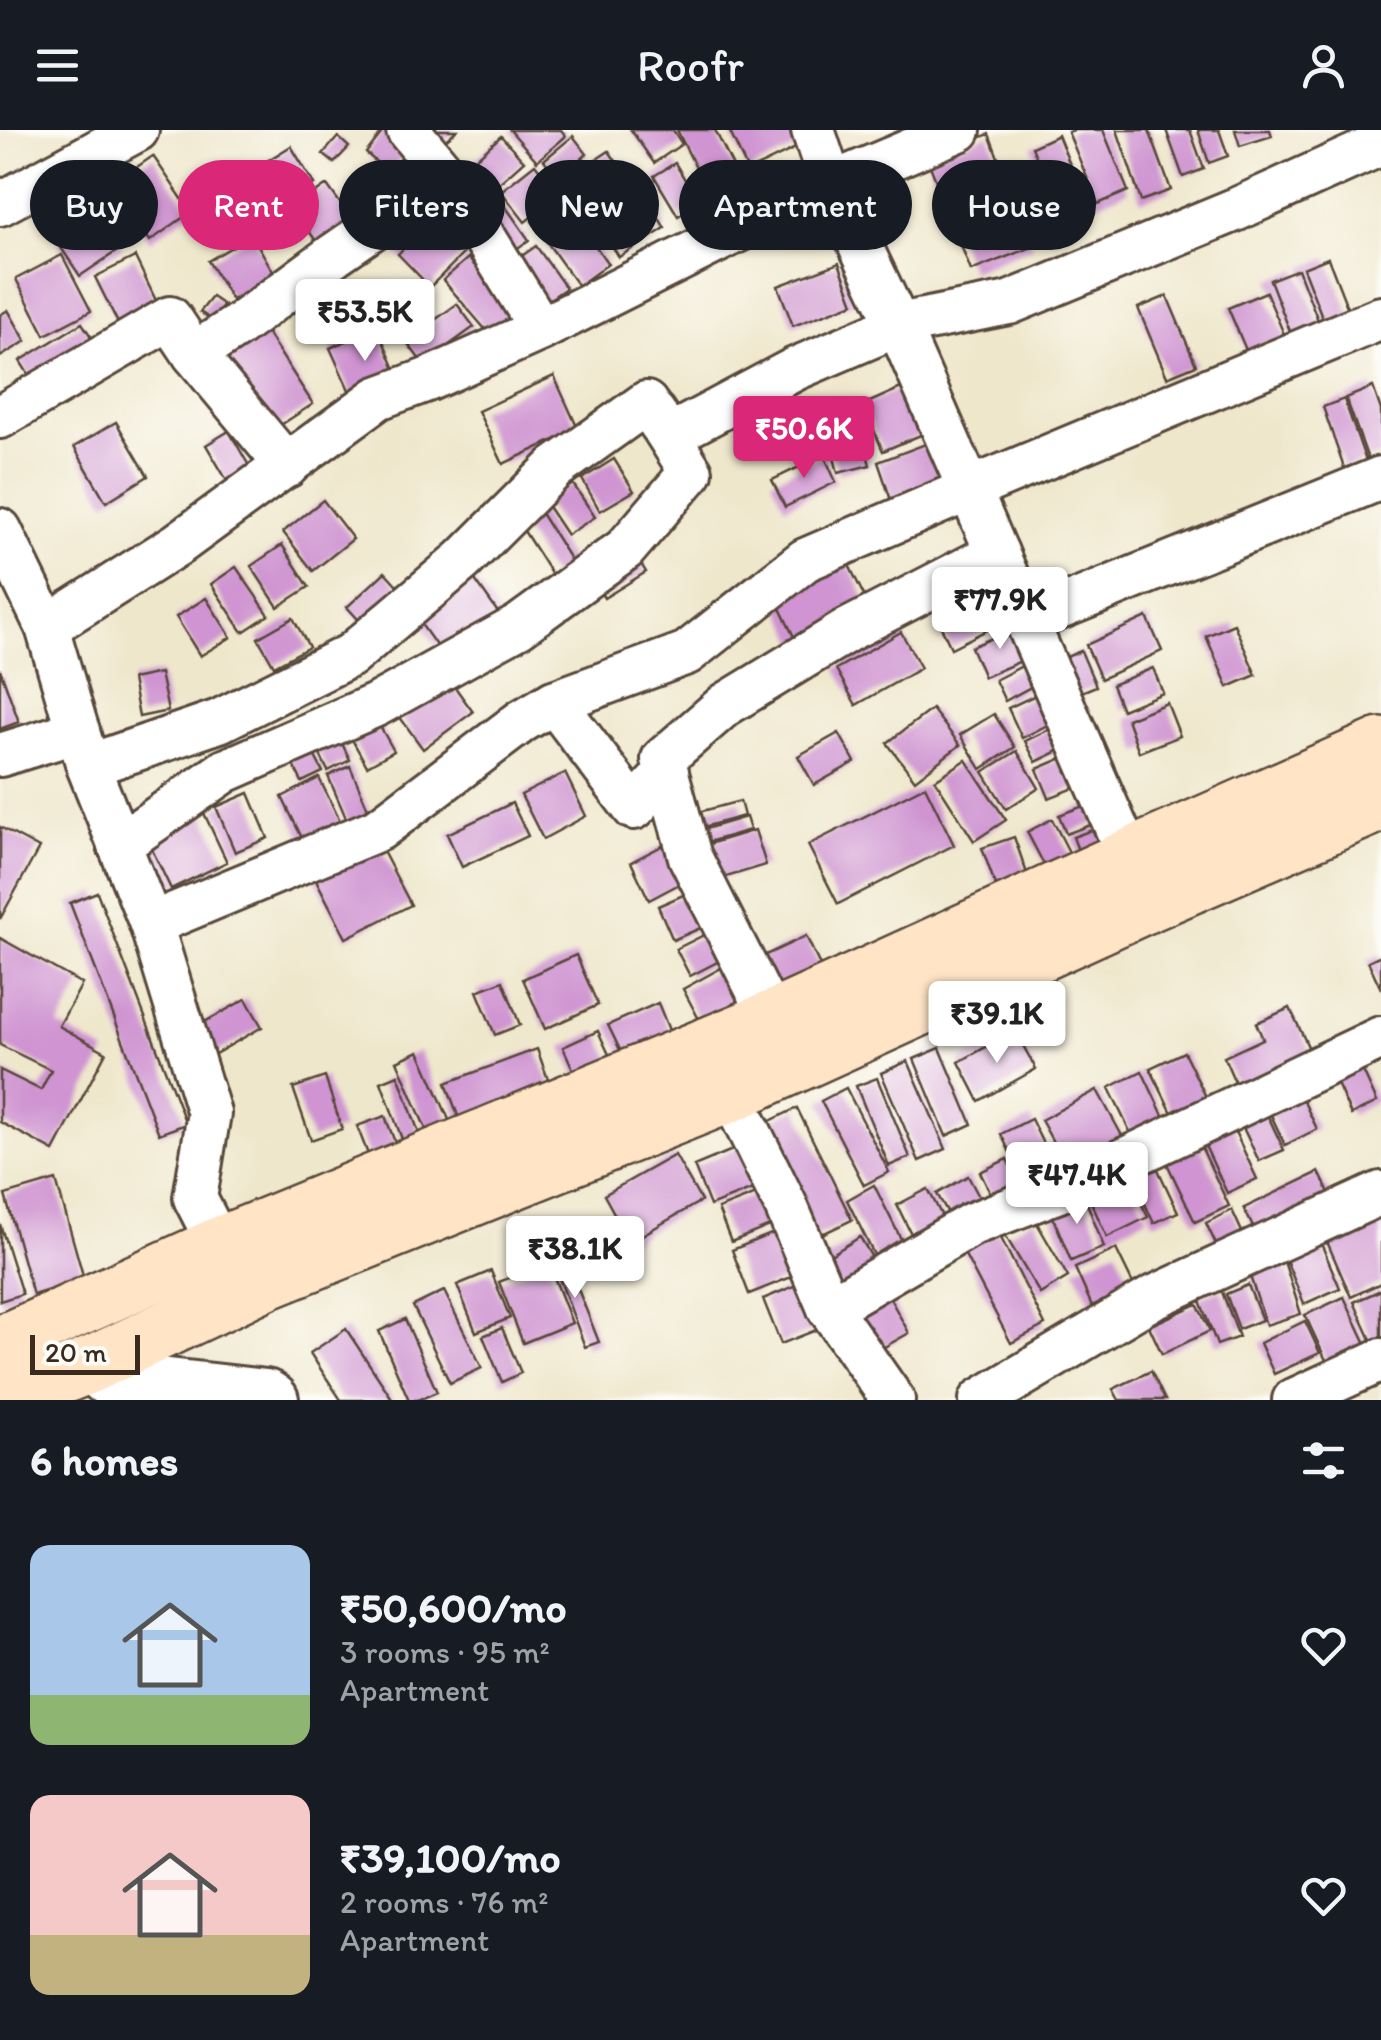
<!DOCTYPE html>
<meta charset="utf-8">
<style>
body{margin:0;font-family:Itim,sans-serif;background:#20242c;color:#f1f3f6;height:100vh;display:flex;flex-direction:column;font-size:38px;white-space:nowrap}
*{box-sizing:border-box;margin:0}
p{font-size:32px;color:#9ea1a6}
.icon{flex:none;width:55px;height:55px;fill:none;stroke:currentColor;stroke-width:2;stroke-linecap:round;stroke-linejoin:round}
.map{position:relative;height:1270px;overflow:hidden}
.sheet{display:flex;flex-direction:column;background:#171b24;flex:1}
.sheet>*{flex:none}
.hud{position:absolute;left:30px;top:30px;width:1322px;height:90px;display:flex;gap:20px}
.scale{position:absolute;left:30px;bottom:25px;width:110px;box-sizing:border-box;padding-left:10px;border:5px solid #3b2a1e;border-top:0;font-size:28px;line-height:35px;white-space:nowrap;color:#3b2a1e;-webkit-text-stroke:8px #fdfcf7;paint-order:stroke}
.price{position:absolute;translate:-50% -85px;padding:0 22px;border-radius:10px;background:#fff;color:#222;font-size:32px;line-height:65px;filter:drop-shadow(0 2px 5px #0008)}
.price::after{content:'';position:absolute;left:50%;top:60px;width:30px;height:22px;margin-left:-15px;background:inherit;clip-path:polygon(0 0,100% 0,50% 100%)}
.price.current{background:#db2777;color:#fff}
ul{padding:0;list-style:none}
li{display:flex;align-items:center;gap:30px;height:250px;padding:0 30px}
li span{display:grid;place-items:center;flex:none;width:280px;height:200px;border-radius:20px;color:#555}
li>.icon{margin-inline-start:auto}
span .icon{width:120px;height:120px;fill:#fffc;stroke-width:1}
li b{font-size:42px}
h2{display:flex;justify-content:space-between;align-items:center;height:120px;padding:0 30px;font-size:42px}
.chip{padding:0 35px;border-radius:45px;background:#171b24;box-shadow:0 2px 8px #0004;font-size:35px;line-height:90px}
.chip.current{background:#db2777;color:#fff}
header{display:flex;justify-content:space-between;align-items:center;height:130px;padding:0 30px;background:#171b24;font-size:45px;font-weight:600}
.map>svg:first-child{display:block}
</style>
<header><svg class="icon" aria-label="menu" viewBox="0 0 24 24"><path d="M4 6h16M4 12h16M4 18h16"/></svg>Roofr<svg class="icon" aria-label="person" viewBox="0 0 24 24"><circle cx="12" cy="8" r="4"/><path d="M4 21q1-7 8-7t8 7"/></svg></header>
<div class="map">
<svg width="1381" height="1270" viewBox="0 0 1381 1270">
<rect width="100%" height="100%" fill="#fdfcf7"/>
<filter id="ink" filterUnits="userSpaceOnUse"><feTurbulence type="fractalNoise" baseFrequency=".01" numOctaves="2"/><feDisplacementMap in="SourceGraphic" scale="20" xChannelSelector="R" yChannelSelector="G"/><feConvolveMatrix kernelMatrix="1 2 1 2 8 2 1 2 1" color-interpolation-filters="sRGB"/></filter>
<filter id="wash" filterUnits="userSpaceOnUse"><feTurbulence type="fractalNoise" baseFrequency=".0048" numOctaves="4" result="noise"/><feDisplacementMap in="SourceGraphic" scale="40" xChannelSelector="R" yChannelSelector="G"/><feGaussianBlur stdDeviation="2.25" result="paint"/><feColorMatrix in="noise" values="0 0 0 0 0 0 0 0 0 0 0 0 0 0 0 0 0 1.4 0 .05"/><feComposite in="paint" operator="in"/></filter>
<g filter="url(#wash)">
<rect width="100%" height="100%" fill="#efe7cc"/>
<g id="blocks">
<g fill="#cf94d1">
<path d="M384,0H389L409,18L389,43L366,23Z"/>
<path d="M429,0H457L441,14Z"/>
<path d="M510,0H561L566,6L537,31Z"/>
<path d="M631,0H673L682,14L654,33Z"/>
<path d="M677,0H715L741,53L711,68Z"/>
<path d="M729,0H798L804,14L748,41Z"/>
<path d="M1074,0H1103L1128,61L1098,74L1068,2Z"/>
<path d="M1117,0H1149L1171,60L1141,71Z"/>
<path d="M1166,0H1190L1204,39L1183,47Z"/>
<path d="M1198,0H1219L1228,26L1209,33Z"/>
<path d="M1235,0H1270L1272,6L1240,16Z"/>
<path d="M989,4L1032,117L971,141L927,28Z"/>
<path d="M1058,5L1087,77L1061,88L1032,17Z"/>
<path d="M501,6L524,31L479,71L456,46Z"/>
<path d="M573,6L587,24L559,49L544,30Z"/>
<path d="M338,7L349,17L334,33L323,24Z"/>
<path d="M291,16L314,54L290,69L267,31Z"/>
<path d="M609,21L626,46L576,80L559,54Z"/>
<path d="M153,26L191,82L150,111L112,54Z"/>
<path d="M413,27L428,42L404,68L388,53Z"/>
<path d="M675,33L699,73L678,86L654,46Z"/>
<path d="M535,34L559,65L525,92L501,61Z"/>
<path d="M215,41L243,81L222,95L195,54Z"/>
<path d="M635,49L665,98L619,127L589,79Z"/>
<path d="M327,55L358,98L324,122L293,79Z"/>
<path d="M563,69L608,134L578,156L532,91Z"/>
<path d="M501,70L529,110L505,127L477,87Z"/>
<path d="M446,75L479,108L430,157L398,124Z"/>
<path d="M100,85L123,117L80,146L58,113Z"/>
<path d="M252,105L275,145L232,170L208,131Z"/>
<path d="M536,116L566,158L538,177L509,135Z"/>
<path d="M62,125L91,181L45,205L16,149Z"/>
<path d="M135,127L162,183L123,203L95,147Z"/>
<path d="M468,128L516,184L491,206L443,150Z"/>
<path d="M1328,128L1351,187L1326,197L1303,138Z"/>
<path d="M839,133L854,173L793,196L778,156Z"/>
<path d="M1298,139L1323,203L1295,214L1270,150Z"/>
<path d="M1266,162L1287,211L1249,227L1228,178Z"/>
<path d="M1167,166L1196,235L1167,247L1138,178Z"/>
<path d="M212,167L224,175L212,190L200,182Z"/>
<path d="M457,174L474,197L423,234L406,211Z"/>
<path d="M8,180L26,211L0,227V185Z"/>
<path d="M82,193L94,211L32,250L20,231Z"/>
<path d="M377,197L400,251L354,271L330,218Z"/>
<path d="M265,200L313,274L273,300L225,227Z"/>
<path d="M554,246L578,299L503,334L478,281Z"/>
<path d="M910,254L930,301L883,321L863,275Z"/>
<path d="M1373,257L1381,280V325L1368,329L1346,268Z"/>
<path d="M1344,269L1366,331L1344,338L1323,277Z"/>
<path d="M855,279L870,335L838,343L824,288Z"/>
<path d="M116,292L148,346L106,372L74,317Z"/>
<path d="M229,301L252,341L229,354L206,315Z"/>
<path d="M936,310L953,356L894,379L878,332Z"/>
<path d="M824,325L836,352L785,377L772,350Z"/>
<path d="M614,329L634,361L600,381L582,349Z"/>
<path d="M573,354L595,387L567,405L545,372Z"/>
<path d="M323,370L353,409L313,441L283,402Z"/>
<path d="M539,380L577,440L557,453L519,393Z"/>
<path d="M282,415L309,457L278,477L251,436Z"/>
<path d="M634,422L646,442L604,468L591,447Z"/>
<path d="M847,431L870,478L798,515L775,468Z"/>
<path d="M236,437L269,485L243,502L211,454Z"/>
<path d="M468,440L504,491L447,531L411,480Z"/>
<path d="M385,442L405,464L367,499L347,477Z"/>
<path d="M990,453L1009,489L951,518L935,484Z"/>
<path d="M206,468L231,507L200,526L176,487Z"/>
<path d="M1147,487L1162,521L1101,549L1086,515Z"/>
<path d="M293,488L309,517L274,536L258,508Z"/>
<path d="M1234,494L1256,545L1228,557L1206,506Z"/>
<path d="M1016,498L1028,528L984,547L971,517Z"/>
<path d="M901,502L921,538L856,575L836,539Z"/>
<path d="M1081,521L1096,556L1062,570L1047,535Z"/>
<path d="M1028,533L1038,553L1005,571L995,550Z"/>
<path d="M1153,538L1163,563L1122,580L1112,555Z"/>
<path d="M0,539L19,592L0,599Z"/>
<path d="M444,542L473,582L423,619L394,579Z"/>
<path d="M160,543L168,581L139,587L132,549Z"/>
<path d="M1044,561L1057,590L1022,608L1008,578Z"/>
<path d="M1167,573L1180,606L1139,622L1127,589Z"/>
<path d="M932,579L960,615L915,650L887,613Z"/>
<path d="M373,584L394,621L367,636L346,599Z"/>
<path d="M994,584L1015,617L981,639L960,605Z"/>
<path d="M1056,596L1067,617L1036,632L1025,611Z"/>
<path d="M334,597L350,630L328,641L312,608Z"/>
<path d="M839,603L855,632L814,655L798,626Z"/>
<path d="M307,611L323,642L302,652L287,622Z"/>
<path d="M1017,621L1039,658L1006,679L983,642Z"/>
<path d="M1070,625L1082,655L1049,668L1037,639Z"/>
<path d="M966,630L1006,690L974,711L935,650Z"/>
<path d="M350,636L374,693L352,702L328,646Z"/>
<path d="M565,643L586,686L543,709L521,665Z"/>
<path d="M319,648L342,695L305,714L282,667Z"/>
<path d="M925,656L954,715L838,774L808,715Z"/>
<path d="M249,663L268,708L235,722L216,677Z"/>
<path d="M740,671L744,686L696,699L691,684Z"/>
<path d="M512,673L528,706L462,737L447,704Z"/>
<path d="M1089,674L1096,693L1066,704L1059,685Z"/>
<path d="M202,679L227,732L171,759L146,707Z"/>
<path d="M746,687L750,700L698,715L695,702Z"/>
<path d="M1052,689L1072,728L1048,742L1027,702Z"/>
<path d="M0,697L39,718L0,789Z"/>
<path d="M1100,697L1110,725L1083,734L1073,707Z"/>
<path d="M755,700L766,735L710,752L699,717Z"/>
<path d="M375,706L411,775L346,808L310,738Z"/>
<path d="M1014,707L1029,749L997,760L982,718Z"/>
<path d="M664,715L683,752L649,770L631,732Z"/>
<path d="M697,759L712,793L673,810L658,776Z"/>
<path d="M97,762L186,994L159,1004L70,773Z"/>
<path d="M712,801L725,828L690,846L676,819Z"/>
<path d="M806,806L822,840L775,862L759,828Z"/>
<path d="M0,808L82,854L59,896L106,922L54,1021L0,992V940L41,960L51,940L0,915Z"/>
<path d="M576,825L598,875L545,899L523,849Z"/>
<path d="M1381,825V859L1368,831Z"/>
<path d="M734,831L752,865L701,893L683,859Z"/>
<path d="M503,851L520,895L495,905L477,861Z"/>
<path d="M246,869L262,897L215,924L199,895Z"/>
<path d="M658,873L671,905L623,926L608,895Z"/>
<path d="M1290,878L1311,923L1237,957L1224,927L1263,909L1256,893Z"/>
<path d="M598,901L612,931L577,948L563,917Z"/>
<path d="M1015,901L1036,939L979,971L959,932Z"/>
<path d="M940,918L972,994L946,1006L914,929Z"/>
<path d="M537,919L553,963L462,997L446,953Z"/>
<path d="M419,921L457,1008L434,1018L397,931Z"/>
<path d="M1184,922L1208,971L1174,987L1150,938Z"/>
<path d="M1358,930L1377,972L1351,985L1332,942Z"/>
<path d="M908,931L946,1019L919,1031L881,943Z"/>
<path d="M1142,941L1168,996L1135,1012L1109,958Z"/>
<path d="M398,945L427,1025L410,1031L381,952Z"/>
<path d="M325,947L342,999L311,1010L293,958Z"/>
<path d="M877,948L910,1027L889,1036L856,956Z"/>
<path d="M1296,955L1317,999L1285,1015L1264,970Z"/>
<path d="M846,958L889,1042L864,1055L821,971Z"/>
<path d="M1097,960L1126,1013L1070,1043L1041,990Z"/>
<path d="M1261,971L1284,1020L1259,1031L1236,983Z"/>
<path d="M797,978L852,1090L814,1108L760,996Z"/>
<path d="M385,986L401,1028L374,1040L357,996Z"/>
<path d="M1031,989L1061,1051L1031,1066L1001,1004Z"/>
<path d="M1230,991L1257,1049L1227,1063L1200,1005Z"/>
<path d="M1197,1008L1229,1076L1195,1092L1163,1025Z"/>
<path d="M742,1016L758,1057L710,1076L694,1036Z"/>
<path d="M675,1025L701,1071L630,1112L604,1065Z"/>
<path d="M1007,1029L1023,1064L997,1077L980,1042Z"/>
<path d="M1153,1029L1178,1082L1154,1093L1129,1040Z"/>
<path d="M1126,1042L1148,1087L1107,1107L1086,1061Z"/>
<path d="M1319,1042L1334,1073L1258,1108L1244,1078Z"/>
<path d="M968,1046L985,1078L955,1095L937,1064Z"/>
<path d="M56,1050L84,1149L33,1165L5,1065Z"/>
<path d="M874,1055L908,1123L880,1137L847,1070Z"/>
<path d="M928,1059L949,1100L917,1116L897,1075Z"/>
<path d="M764,1061L777,1093L731,1112L718,1079Z"/>
<path d="M1083,1063L1104,1117L1071,1131L1049,1077Z"/>
<path d="M1232,1080L1248,1115L1222,1127L1206,1093Z"/>
<path d="M1378,1083L1381,1089V1153L1351,1167L1325,1107Z"/>
<path d="M1034,1088L1068,1147L1040,1164L1005,1105Z"/>
<path d="M0,1094L22,1164L0,1171Z"/>
<path d="M781,1100L799,1144L749,1164L732,1120Z"/>
<path d="M998,1102L1045,1195L1011,1213L963,1121Z"/>
<path d="M860,1107L877,1136L839,1160L821,1131Z"/>
<path d="M1320,1111L1340,1158L1304,1174L1284,1125Z"/>
<path d="M1116,1119L1134,1156L1092,1176L1075,1138Z"/>
<path d="M564,1124L599,1212L585,1217L552,1129Z"/>
<path d="M1284,1131L1301,1184L1266,1195L1249,1143Z"/>
<path d="M548,1132L572,1193L523,1213L499,1152Z"/>
<path d="M491,1141L510,1188L476,1202L457,1155Z"/>
<path d="M811,1149L829,1195L781,1214L763,1169Z"/>
<path d="M1248,1155L1262,1190L1239,1199L1226,1164Z"/>
<path d="M1221,1159L1239,1207L1217,1215L1199,1168Z"/>
<path d="M1381,1160V1213L1374,1216L1354,1172Z"/>
<path d="M444,1161L482,1238L450,1253L413,1176Z"/>
<path d="M887,1163L909,1203L870,1225L847,1186Z"/>
<path d="M1344,1167L1370,1222L1331,1241L1305,1185Z"/>
<path d="M1197,1174L1210,1201L1162,1224L1149,1196Z"/>
<path d="M405,1189L437,1262L418,1270H409L379,1201Z"/>
<path d="M1305,1191L1320,1223L1274,1244L1260,1213Z"/>
<path d="M502,1198L521,1243L502,1252L483,1206Z"/>
<path d="M346,1199L393,1270H341L310,1223Z"/>
<path d="M1151,1241L1165,1270H1119L1113,1259Z"/>
</g>
</g>
</g>
<g filter="url(#ink)">
<use href="#blocks" fill-opacity="0" stroke="#564638" stroke-width="2.5"/>
<g fill="none" stroke-linecap="round" stroke-linejoin="round">
<g stroke="#564638" stroke-width="48">
<g id="minor">
<path d="M408,0L447,47"/>
<path d="M813,0L831,54L898,195L1129,727"/>
<path d="M0,74L137,0"/>
<path d="M194,224L239,195L335,124L447,47L541,199"/>
<path d="M0,287L170,188L194,224L287,336"/>
<path d="M0,400L47,497L88,636L151,794L209,983L195,1068L219,1115"/>
<path d="M1027,491L1381,348"/>
<path d="M47,497L178,414L378,268L427,250L541,199L831,54L959,0"/>
<path d="M554,572L634,678L667,642"/>
<path d="M0,625L78,601"/>
<path d="M88,636L219,591L351,525L463,430L555,338L646,273L669,306L795,239L898,195L1009,173L1237,79L1381,14"/>
<path d="M119,715L225,641L376,575L519,496L625,419L691,342L654,283"/>
<path d="M151,794L379,699L522,591L554,572L687,523L805,430L968,360L1381,188"/>
<path d="M772,889L690,727L663,629L725,575L848,500L997,423"/>
<path d="M731,964L786,1076L829,1178L893,1270"/>
<path d="M829,1178L972,1094L1056,1062L1381,908"/>
<path d="M981,1270L1152,1168L1381,1063"/>
<path d="M1294,1270L1381,1230"/>
</g>
</g>
<g stroke="#564638" stroke-width="58">
<path id="tertiary" d="M92,1234L106,1248L266,1266L272,1270"/>
</g>
<g stroke="#564638" stroke-width="60">
<g id="secondary">
<path d="M0,1214L219,1115L772,889L1129,727L1381,616"/>
<path d="M4,1270L92,1234L269,1150L731,964L1146,775L1381,673"/>
</g>
</g>
<use href="#minor" stroke="#fff" stroke-width="42"/>
<use href="#tertiary" stroke="#fff" stroke-width="52"/>
<use href="#secondary" stroke="#ffe4c6" stroke-width="55"/>
</g>
</g>
</svg>
<div class="scale">20 m</div>
<b class="price" style="left:365px;top:234px">₹53.5K</b>
<b class="price current" style="left:804px;top:351px">₹50.6K</b>
<b class="price" style="left:1000px;top:522px">₹77.9K</b>
<b class="price" style="left:997px;top:936px">₹39.1K</b>
<b class="price" style="left:1077px;top:1097px">₹47.4K</b>
<b class="price" style="left:575px;top:1171px">₹38.1K</b>
<div class="hud">
<a class="chip">Buy</a>
<a class="chip current">Rent</a>
<a class="chip">Filters</a>
<a class="chip">New</a>
<a class="chip">Apartment</a>
<a class="chip">House</a>
</div>
</div>
<section class="sheet">
<h2>6 homes<svg class="icon" aria-label="filters" viewBox="0 0 24 24"><path d="M4 7h16M4 17h16"/><circle cx="9" cy="7" r="2"/><circle cx="15" cy="17" r="2"/></svg></h2>
<ul>
<li><span style="background:linear-gradient(#a9c7e8 75%,#8fb573 0)"><svg class="icon" aria-label="home" viewBox="0 0 24 24"><path d="M3 11l9-7 9 7M6 9v11h12V9"/></svg></span><div><b>₹50,600/mo</b><p>3 rooms · 95 m²</p><p>Apartment</p></div><svg class="icon" aria-label="heart" viewBox="0 0 24 24"><path d="M12 20l-8-8c-3-5 5-10 8-4 3-6 11-1 8 4z"/></svg></li>
<li><span style="background:linear-gradient(#f6c9c9 70%,#c2b280 0)"><svg class="icon" aria-label="home" viewBox="0 0 24 24"><path d="M3 11l9-7 9 7M6 9v11h12V9"/></svg></span><div><b>₹39,100/mo</b><p>2 rooms · 76 m²</p><p>Apartment</p></div><svg class="icon" aria-label="heart" viewBox="0 0 24 24"><path d="M12 20l-8-8c-3-5 5-10 8-4 3-6 11-1 8 4z"/></svg></li>
</ul>
</section>
